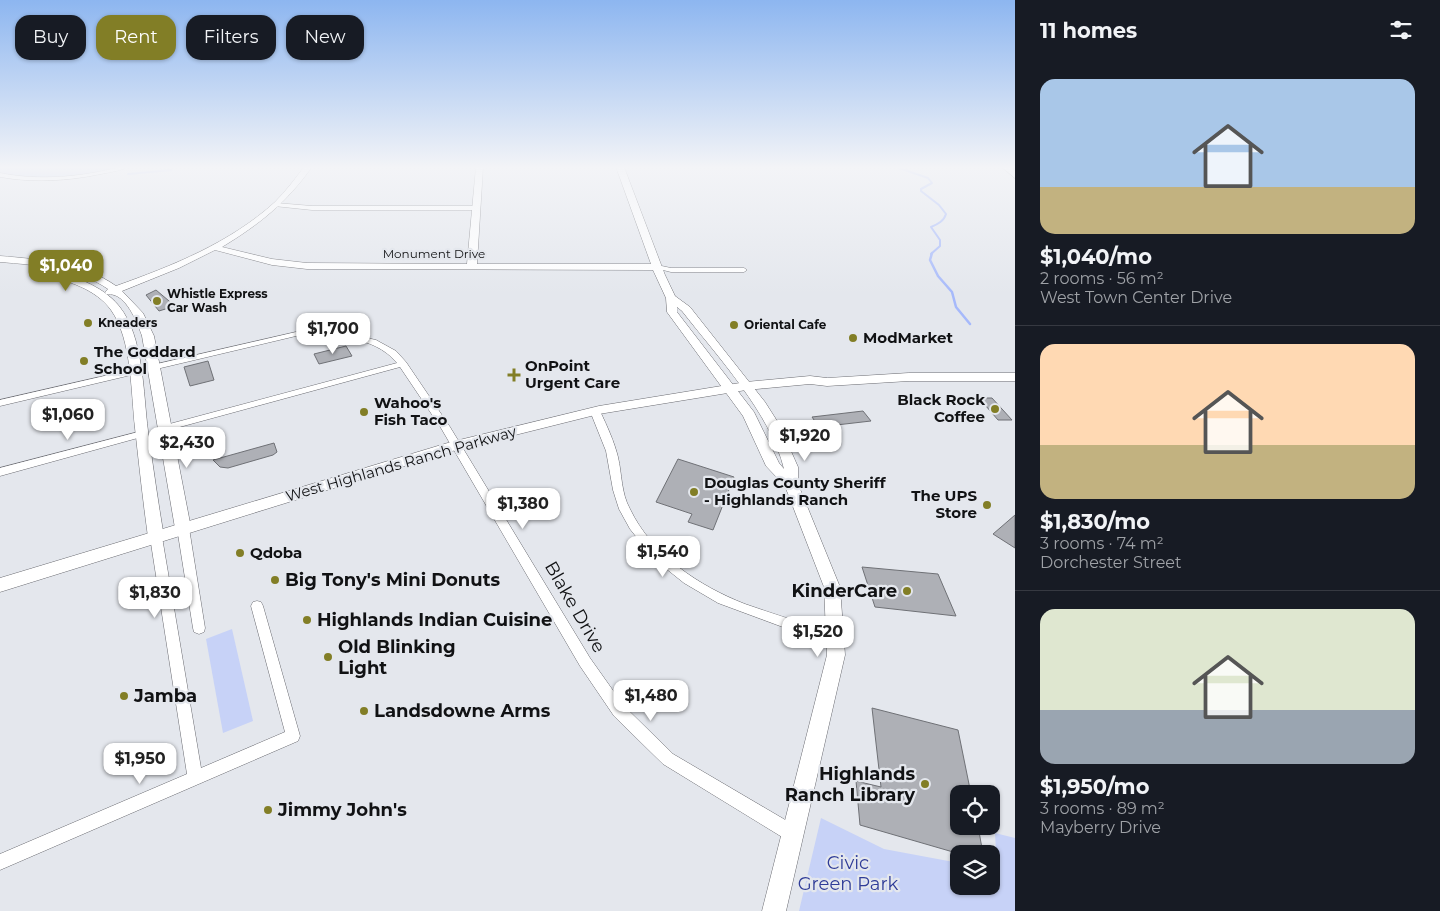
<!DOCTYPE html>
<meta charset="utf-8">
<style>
body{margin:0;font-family:Montserrat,sans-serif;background:#20242c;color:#f1f3f6;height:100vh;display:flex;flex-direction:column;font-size:19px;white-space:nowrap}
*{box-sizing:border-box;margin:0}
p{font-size:16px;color:#9ea1a6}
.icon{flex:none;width:28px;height:28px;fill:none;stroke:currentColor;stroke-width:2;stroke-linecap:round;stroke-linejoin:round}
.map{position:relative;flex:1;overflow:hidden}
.panel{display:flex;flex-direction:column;background:#171b24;width:425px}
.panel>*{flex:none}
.banner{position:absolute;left:15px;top:15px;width:475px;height:45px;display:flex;gap:10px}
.controls{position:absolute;left:950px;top:785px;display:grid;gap:10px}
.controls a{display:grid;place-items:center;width:50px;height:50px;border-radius:10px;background:#171b24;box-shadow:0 1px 4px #0004;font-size:25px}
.price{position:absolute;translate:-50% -42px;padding:0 11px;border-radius:10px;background:#fff;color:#222;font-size:16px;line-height:32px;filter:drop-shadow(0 1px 2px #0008)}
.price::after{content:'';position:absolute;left:50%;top:30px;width:15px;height:11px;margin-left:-8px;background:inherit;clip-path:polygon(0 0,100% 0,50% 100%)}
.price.selected{background:#827e26;color:#fff}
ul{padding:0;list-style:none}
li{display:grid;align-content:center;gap:10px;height:265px;padding:0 25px}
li+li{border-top:1px solid #363941}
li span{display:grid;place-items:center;height:155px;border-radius:15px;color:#555}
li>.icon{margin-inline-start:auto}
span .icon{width:90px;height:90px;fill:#fffc;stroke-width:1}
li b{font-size:21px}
h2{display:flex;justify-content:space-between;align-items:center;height:60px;padding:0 25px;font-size:21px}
.chip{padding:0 18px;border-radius:15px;background:#171b24;box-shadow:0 1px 4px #0004;font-size:18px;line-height:45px}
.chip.selected{background:#827e26;color:#fff}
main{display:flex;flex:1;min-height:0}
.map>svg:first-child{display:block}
</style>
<main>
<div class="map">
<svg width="1015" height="911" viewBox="0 0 1015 911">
<rect width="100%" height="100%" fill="#e4e7ed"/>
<g fill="#c7d2f7">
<path d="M0,167H121C83,175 39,183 0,173Z"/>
<path d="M232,629L253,721L223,733L206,639Z"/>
<path d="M821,818L884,849L959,863V886H991V869L997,870L995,833L1015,838V911H799Z"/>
</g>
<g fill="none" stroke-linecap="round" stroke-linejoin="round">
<g stroke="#a6b9fb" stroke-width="2">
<path d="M896,167L928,178L932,183L921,189V191L939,205L946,214C944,221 938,224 931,227L940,240V246L931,254"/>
<path d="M128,174L171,170"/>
</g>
<path stroke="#a6b9fb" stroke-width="2.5" d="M932,253L930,260L938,276L952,292L956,307L970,324"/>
</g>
<g fill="#aeb0b6" stroke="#6f7176">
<path d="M156,290L175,306L159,311L146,295Z"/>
<path d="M346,346L352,356L319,364L314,354Z"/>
<path d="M208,361L214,380L190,386L184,367Z"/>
<path d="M979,398H992L1012,420H998Z"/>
<path d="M863,411L871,421L819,427L812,417Z"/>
<path d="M274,443L277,452L273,455L228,468L220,467L213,460Z"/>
<path d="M678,459L734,477L713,530L688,522L692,514L656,502Z"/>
<path d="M1015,515V548L993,534Z"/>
<path d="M862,567L938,574L956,616L875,607Z"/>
<path d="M872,708L958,730L971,794H959V826H978L983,854H960L860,825L856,781L881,787Z"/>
</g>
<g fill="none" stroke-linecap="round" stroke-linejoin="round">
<g stroke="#6a6b71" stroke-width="1">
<g id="street">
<path d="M120,167H128C120,171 110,172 101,174C68,181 34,183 0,177V173C40,181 81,177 120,167Z"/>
<path d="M276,203L312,206H476L479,208L476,210H312L274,206L273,205Z"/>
<path d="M657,265L671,268H744L747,270L744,272H671L655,268V266Z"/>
<path d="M296,332H339L376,340L396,351L406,362L450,427L590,658L624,706L673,754L799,828L801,834L799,840L793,842L787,840L663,764L614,716L580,666L441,428L400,367L165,431L160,428L162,426L397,363C373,334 331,336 296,336L0,406V400Z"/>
<path d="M595,408L600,411C607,426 614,441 618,457C622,474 621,493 630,509C652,555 699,586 745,604C773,614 801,622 828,633L840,639L842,643L840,647L835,649L830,647L807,636L718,603L684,583L654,559L630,529L619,509L613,490L606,451L590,411Z"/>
<path d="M142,431L147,434L145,436L0,476V468Z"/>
<path d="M183,524L187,525L189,528L205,628L204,632L199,634L194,632L193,628L177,528L179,525Z"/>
<path d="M156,533L160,534L162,537L201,768L285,732L251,606L253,602L257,601L261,602L263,606L300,736L298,741L0,870V854L187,774L150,537L152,534Z"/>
</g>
</g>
<g stroke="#6a6b71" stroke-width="1">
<g id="secondary">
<path d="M304,167H312C286,203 260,224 222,247L272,259L307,263L467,264L476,167H483L477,264H651L616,167H624L665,275L675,296L690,307L765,402L779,424L798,467V484L840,587L845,655L786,911H762L827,655L824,587L785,486L766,466L743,416L667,312L666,298L653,270L307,269L272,265L215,250L179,268L122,291L143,313L154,336L191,528L188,532L183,534L178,532L175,528L142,336C138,324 128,299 114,295C112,294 109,295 106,294L105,292L108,289C78,268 36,265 0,262V256C38,259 84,263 116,286C172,266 230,243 275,202C286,191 295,179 304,167ZM677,307L682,311C717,356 771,414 784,469L779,463L754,412L677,312Z"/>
<path d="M48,270C73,276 102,285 119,306C144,337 143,393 148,431C153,466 158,502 164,537L162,541L156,543L150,541L148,537C143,501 139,464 135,428C131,393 132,339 111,310C96,289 68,281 45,275L43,273Z"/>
</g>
</g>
<g stroke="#6a6b71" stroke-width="1">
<g id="primary">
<path d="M1002,167H1010L1015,171V178Z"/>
<path d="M909,373H1015V381H909L827,386L810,384L746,390L599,414L459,449L0,592V578L451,442L599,406L746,382L810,376L827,378Z"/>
</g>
</g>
<use href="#street" fill="#fff" fill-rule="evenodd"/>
<use href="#secondary" fill="#fff" fill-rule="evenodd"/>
<use href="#primary" fill="#fff" fill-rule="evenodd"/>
</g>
<linearGradient id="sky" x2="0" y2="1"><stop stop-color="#8db6f0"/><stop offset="0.57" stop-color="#f3f4f7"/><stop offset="1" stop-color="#f3f4f7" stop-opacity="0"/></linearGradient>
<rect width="1015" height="294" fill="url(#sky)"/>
<g fill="#827e26" stroke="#e4e7ed" stroke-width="2">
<circle cx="157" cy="301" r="5"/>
<circle cx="88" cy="323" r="5"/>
<circle cx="734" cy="325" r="5"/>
<circle cx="853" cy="338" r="5"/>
<circle cx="84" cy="361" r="5"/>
<path d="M511.5 367.5h5v5h5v5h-5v5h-5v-5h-5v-5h5z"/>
<circle cx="995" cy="409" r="5"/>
<circle cx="364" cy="412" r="5"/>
<circle cx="694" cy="492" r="5"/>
<circle cx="987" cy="505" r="5"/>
<circle cx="240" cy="553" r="5"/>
<circle cx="275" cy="580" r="5"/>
<circle cx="907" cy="591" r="5"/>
<circle cx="307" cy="620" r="5"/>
<circle cx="328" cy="657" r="5"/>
<circle cx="124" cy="696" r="5"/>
<circle cx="364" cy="711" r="5"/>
<circle cx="925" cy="784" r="5"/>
<circle cx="268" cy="810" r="5"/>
</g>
<g text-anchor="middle" stroke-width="4.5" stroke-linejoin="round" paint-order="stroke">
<g font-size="12" fill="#111214" stroke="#e4e7ed">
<text x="434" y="258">Monument Drive</text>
</g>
<g font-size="12" font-weight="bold" fill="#111214" stroke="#e4e7ed" text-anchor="start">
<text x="167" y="298">Whistle Express<tspan x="167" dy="14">Car Wash</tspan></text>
<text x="98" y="327">Kneaders</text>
<text x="744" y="329">Oriental Cafe</text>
</g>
<g font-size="15" font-weight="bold" fill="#111214" stroke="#e4e7ed" text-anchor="start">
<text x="863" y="343">ModMarket</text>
<text x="94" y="357">The Goddard<tspan x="94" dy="17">School</tspan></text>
<text x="525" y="371">OnPoint<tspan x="525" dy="17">Urgent Care</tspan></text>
<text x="985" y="405" text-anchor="end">Black Rock<tspan x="985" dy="17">Coffee</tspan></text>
<text x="374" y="408">Wahoo's<tspan x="374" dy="17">Fish Taco</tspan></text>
<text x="704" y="488">Douglas County Sheriff<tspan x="704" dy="17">- Highlands Ranch</tspan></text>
<text x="977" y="501" text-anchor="end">The UPS<tspan x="977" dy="17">Store</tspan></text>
<text x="250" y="558">Qdoba</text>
</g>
<g font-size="15" fill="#111214" stroke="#e4e7ed">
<text transform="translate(401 464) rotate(-16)" y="5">West Highlands Ranch Parkway</text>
</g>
<g font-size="18" font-weight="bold" fill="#111214" stroke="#e4e7ed" text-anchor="start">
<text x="285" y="586">Big Tony's Mini Donuts</text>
<text x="897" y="597" text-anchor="end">KinderCare</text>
<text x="317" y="626">Highlands Indian Cuisine</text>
<text x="338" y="653">Old Blinking<tspan x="338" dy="21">Light</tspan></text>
<text x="134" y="702">Jamba</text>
<text x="374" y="717">Landsdowne Arms</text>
<text x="915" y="780" text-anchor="end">Highlands<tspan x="915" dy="21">Ranch Library</tspan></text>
<text x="278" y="816">Jimmy John's</text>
</g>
<g font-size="18" fill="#111214" stroke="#e4e7ed">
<text transform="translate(575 607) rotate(60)" y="6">Blake Drive</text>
</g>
<g font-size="18" fill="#2f3c98" stroke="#e4e7ed">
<text x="848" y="869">Civic<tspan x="848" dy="21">Green Park</tspan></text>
</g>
</g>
</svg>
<div class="controls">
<a><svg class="icon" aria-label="locate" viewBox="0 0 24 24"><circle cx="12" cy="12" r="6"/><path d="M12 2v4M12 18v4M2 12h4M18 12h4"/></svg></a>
<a><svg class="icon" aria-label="layers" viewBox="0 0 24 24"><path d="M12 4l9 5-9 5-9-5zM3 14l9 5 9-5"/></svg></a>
</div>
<b class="price selected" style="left:66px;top:292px">$1,040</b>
<b class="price" style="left:333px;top:355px">$1,700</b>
<b class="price" style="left:68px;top:441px">$1,060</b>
<b class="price" style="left:805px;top:462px">$1,920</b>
<b class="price" style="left:187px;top:469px">$2,430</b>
<b class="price" style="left:523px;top:530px">$1,380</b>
<b class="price" style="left:663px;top:578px">$1,540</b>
<b class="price" style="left:155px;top:619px">$1,830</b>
<b class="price" style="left:818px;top:658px">$1,520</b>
<b class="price" style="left:651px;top:722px">$1,480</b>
<b class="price" style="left:140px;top:785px">$1,950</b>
<div class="banner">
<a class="chip">Buy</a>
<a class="chip selected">Rent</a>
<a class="chip">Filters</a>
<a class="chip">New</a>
</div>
</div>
<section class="panel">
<h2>11 homes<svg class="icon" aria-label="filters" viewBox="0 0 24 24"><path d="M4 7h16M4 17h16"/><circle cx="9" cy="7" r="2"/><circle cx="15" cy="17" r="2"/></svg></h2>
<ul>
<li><span style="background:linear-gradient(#a9c7e8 70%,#c2b280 0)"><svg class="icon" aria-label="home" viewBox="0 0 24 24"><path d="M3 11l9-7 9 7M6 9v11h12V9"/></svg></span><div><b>$1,040/mo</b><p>2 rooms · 56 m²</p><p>West Town Center Drive</p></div></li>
<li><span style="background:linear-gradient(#ffd9b3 65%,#c2b280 0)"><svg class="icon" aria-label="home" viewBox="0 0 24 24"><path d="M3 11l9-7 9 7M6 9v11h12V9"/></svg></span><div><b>$1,830/mo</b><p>3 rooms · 74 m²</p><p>Dorchester Street</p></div></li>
<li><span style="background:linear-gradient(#dfe7d0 65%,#9aa5b1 0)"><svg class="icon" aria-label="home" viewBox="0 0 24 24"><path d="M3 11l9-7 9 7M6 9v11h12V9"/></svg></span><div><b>$1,950/mo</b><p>3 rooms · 89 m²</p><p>Mayberry Drive</p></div></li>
</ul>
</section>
</main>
